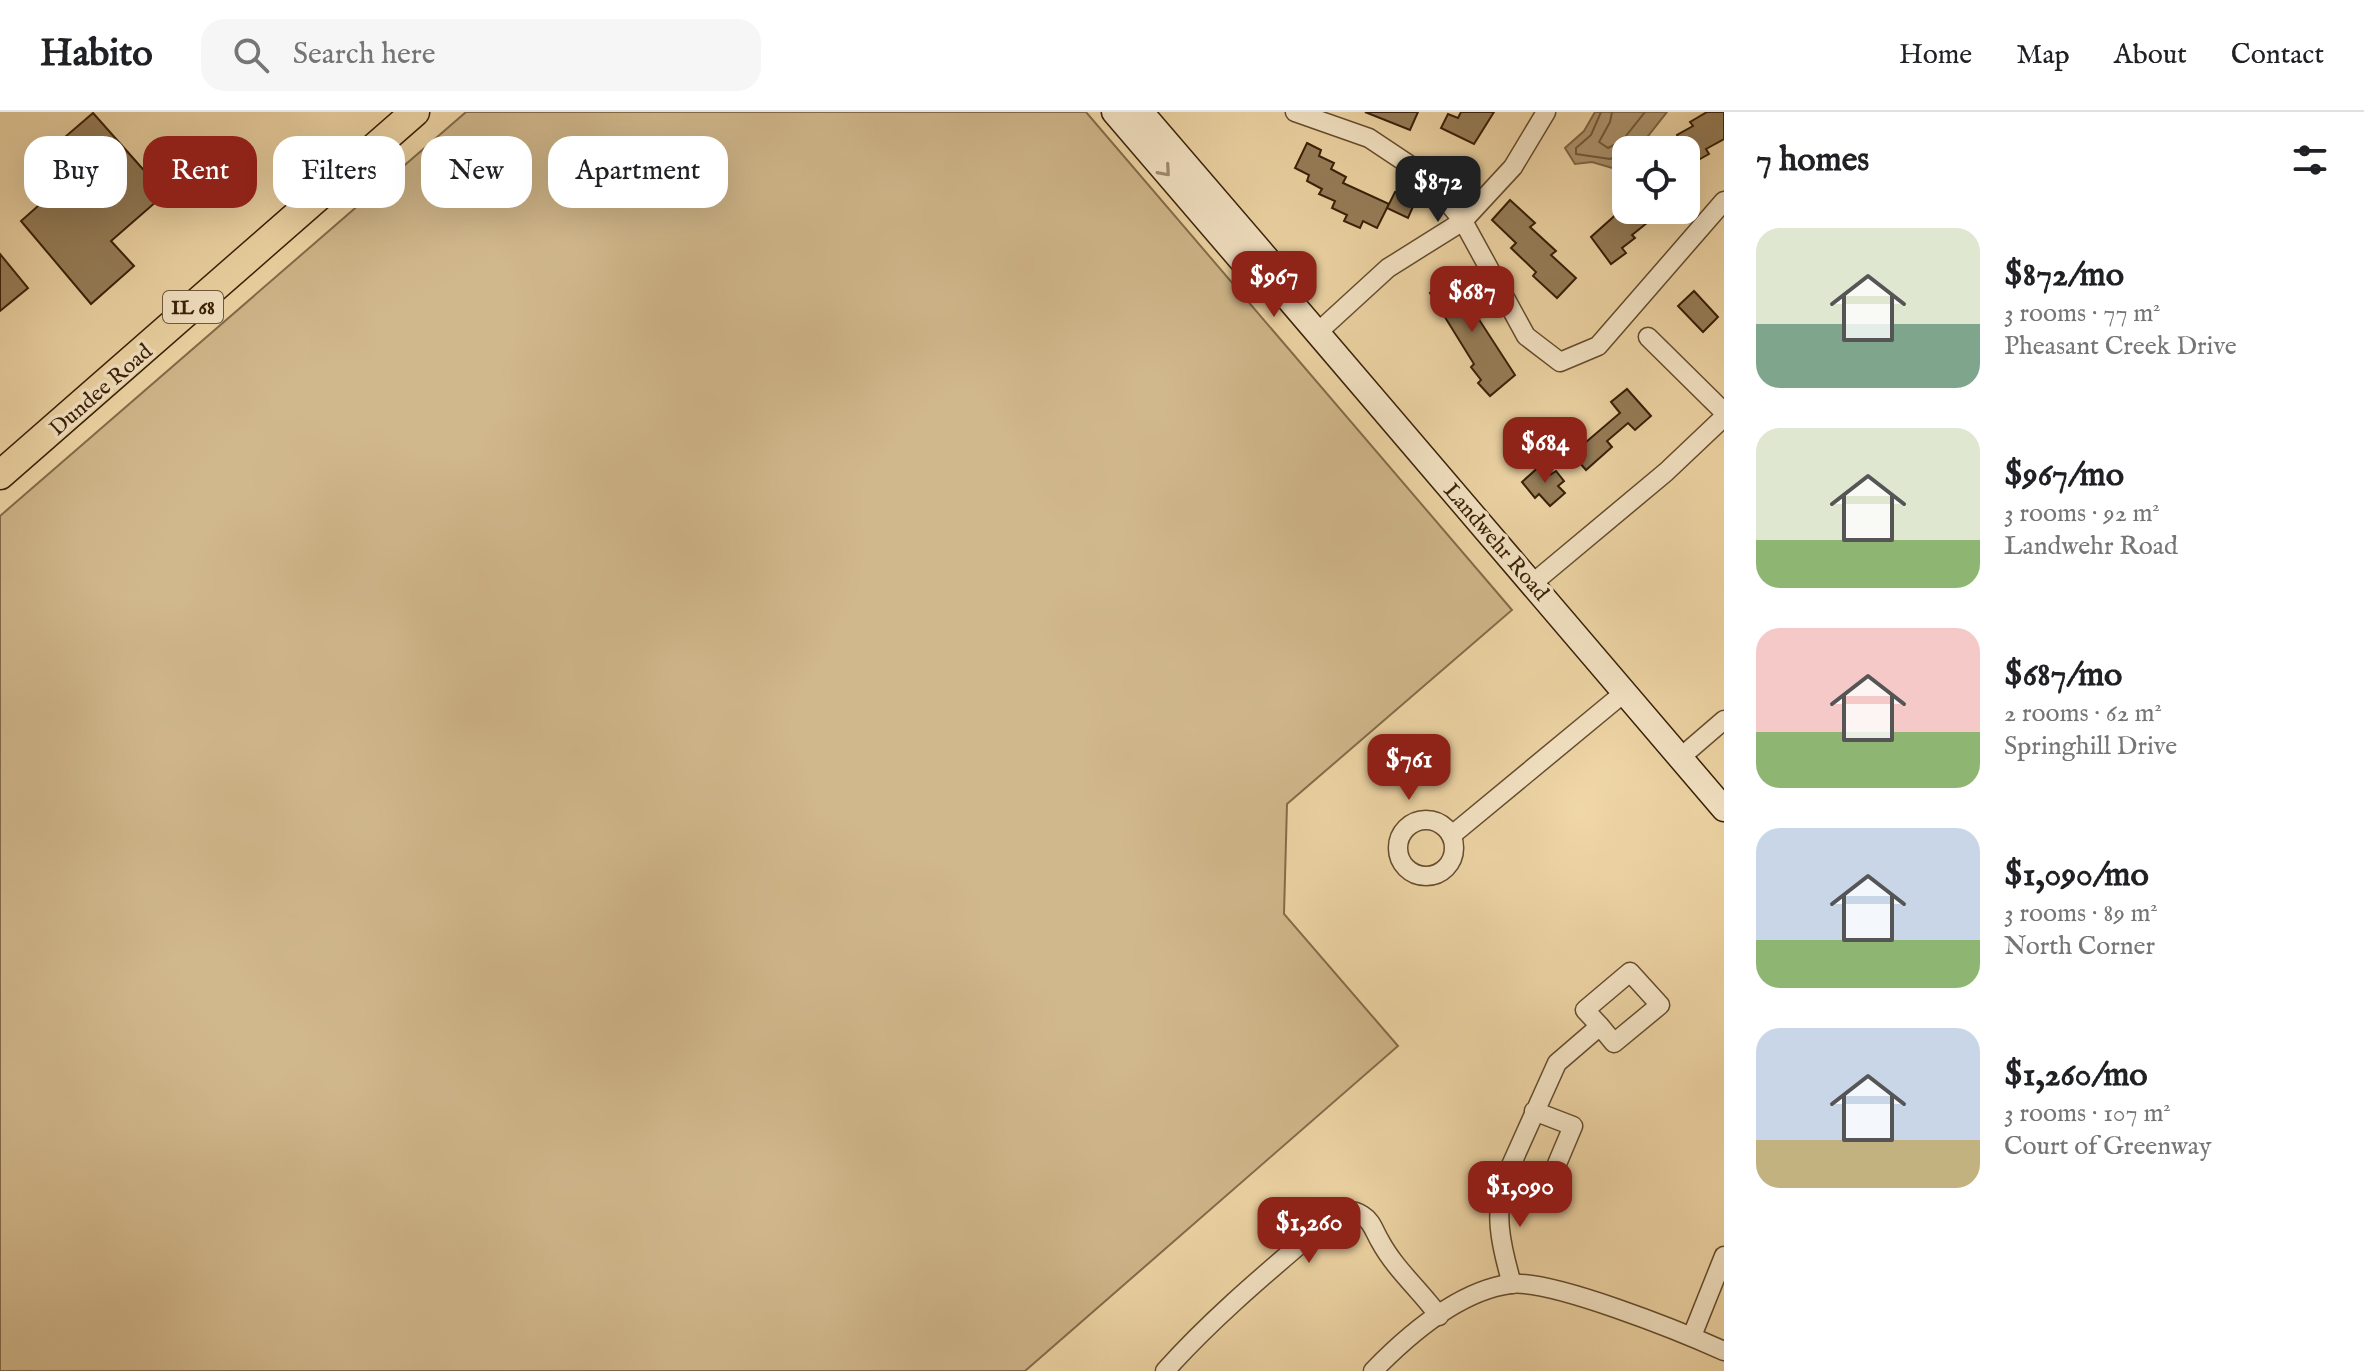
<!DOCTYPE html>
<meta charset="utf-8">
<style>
body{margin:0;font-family:"IM FELL English",serif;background:#f6f6f6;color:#202124;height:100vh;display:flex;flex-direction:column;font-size:30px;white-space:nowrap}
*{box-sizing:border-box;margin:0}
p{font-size:26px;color:#757577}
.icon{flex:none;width:44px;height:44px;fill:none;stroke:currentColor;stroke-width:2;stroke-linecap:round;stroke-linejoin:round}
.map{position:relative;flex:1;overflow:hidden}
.details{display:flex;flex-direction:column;background:#fff;width:640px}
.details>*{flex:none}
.guide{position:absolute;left:24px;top:24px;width:760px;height:72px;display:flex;gap:16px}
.tools{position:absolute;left:1612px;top:24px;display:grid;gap:16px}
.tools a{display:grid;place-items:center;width:88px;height:88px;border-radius:16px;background:#fff;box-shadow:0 8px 32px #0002;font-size:40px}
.price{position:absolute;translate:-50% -68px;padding:0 18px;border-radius:16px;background:#8f2418;color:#fff;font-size:26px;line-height:52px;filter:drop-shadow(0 2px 4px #0008)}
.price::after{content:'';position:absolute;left:50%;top:48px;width:24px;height:18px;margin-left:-12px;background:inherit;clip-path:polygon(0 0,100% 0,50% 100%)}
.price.selected{background:#222;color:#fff}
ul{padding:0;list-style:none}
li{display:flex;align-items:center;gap:24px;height:200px;padding:0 32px}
li span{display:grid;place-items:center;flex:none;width:224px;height:160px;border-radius:24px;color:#555}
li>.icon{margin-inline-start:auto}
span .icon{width:96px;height:96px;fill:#fffc;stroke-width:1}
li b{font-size:34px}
h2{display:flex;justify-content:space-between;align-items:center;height:96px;padding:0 32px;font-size:34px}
.pill{padding:0 28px;border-radius:24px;background:#fff;box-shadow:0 8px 32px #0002;font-size:28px;line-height:72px}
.pill.selected{background:#8f2418;color:#fff}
header{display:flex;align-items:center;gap:48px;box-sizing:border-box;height:112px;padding:0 40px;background:#fff;border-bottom:2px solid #e0e0e0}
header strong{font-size:38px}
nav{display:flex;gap:44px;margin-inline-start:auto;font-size:28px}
.search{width:560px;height:72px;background:#f6f6f6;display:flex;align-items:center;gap:20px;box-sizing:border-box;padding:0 28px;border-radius:24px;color:#757577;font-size:30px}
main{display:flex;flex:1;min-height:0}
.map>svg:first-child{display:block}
</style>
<header>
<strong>Habito</strong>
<div class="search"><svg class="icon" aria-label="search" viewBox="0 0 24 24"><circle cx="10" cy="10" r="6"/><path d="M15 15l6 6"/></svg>Search here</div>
<nav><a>Home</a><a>Map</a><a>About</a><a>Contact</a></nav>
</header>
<main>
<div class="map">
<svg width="1724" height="1259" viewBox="0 0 1724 1259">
<rect width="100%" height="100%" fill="#f0d7a7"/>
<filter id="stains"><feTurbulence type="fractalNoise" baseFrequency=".0025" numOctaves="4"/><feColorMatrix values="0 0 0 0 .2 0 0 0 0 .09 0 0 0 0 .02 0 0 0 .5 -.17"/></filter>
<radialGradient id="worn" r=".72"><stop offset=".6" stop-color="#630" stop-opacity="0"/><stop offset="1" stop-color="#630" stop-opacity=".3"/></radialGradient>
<path fill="#d1b88c" stroke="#846c4a" stroke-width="2" d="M466,0H1086L1512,498L1287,692L1284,802L1398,934L1025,1259H0V404Z"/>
<path fill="#b19871" stroke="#806847" stroke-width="2" d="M1595,0H1667L1637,38H1626V46L1612,56L1592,50L1575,52L1565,36L1584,19Z"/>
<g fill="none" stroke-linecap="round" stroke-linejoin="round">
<g stroke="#745c3c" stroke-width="2">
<path d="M1601,0L1591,23L1576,36V42L1610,47L1626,40"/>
<path d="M1612,0L1610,10L1599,30L1608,36L1622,29L1645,0"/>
</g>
</g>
<g fill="#977f5a" stroke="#371f07" stroke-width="2">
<path d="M1365,0H1418L1410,18Z"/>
<path d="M1461,0H1494L1474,32L1441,16L1448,2L1458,6Z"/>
<path d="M1707,0H1724V27L1706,37L1709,42L1693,51L1686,38H1664L1680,29L1677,23L1693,14L1690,10Z"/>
<path d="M93,1L165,82L111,129L134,154L91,192L21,109L73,63L51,37Z"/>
<path d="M1307,31L1321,38L1319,44L1334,51L1331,57L1346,65L1343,71L1389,92L1377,116L1363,109L1360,116L1344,109L1347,103L1332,96L1335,89L1319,82L1322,77L1307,69L1309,63L1295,56Z"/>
<path d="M1395,80L1415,90L1408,106L1387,96Z"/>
<path d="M1510,88L1535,111L1530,115L1556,139L1551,143L1576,166L1557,186L1533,164L1536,160L1511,136L1516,131L1492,108Z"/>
<path d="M1621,98H1663L1632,123L1635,126L1622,136L1626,141L1611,152L1591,125Z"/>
<path d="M0,142L28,176L0,199Z"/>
<path d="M1456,159L1467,172L1462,175L1473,189L1471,191L1481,203L1478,206L1515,263L1490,284L1478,271L1481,268L1471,255L1474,252L1430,181Z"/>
<path d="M1694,179L1718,205L1703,220L1678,194Z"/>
<path d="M1627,277L1651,304L1635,318L1628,311L1607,329L1612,335L1586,358L1572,342L1620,301L1611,290Z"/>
<path d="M1541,353L1550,363L1556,359L1564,369L1558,374L1565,381L1550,394L1539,382L1535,386L1522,370Z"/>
</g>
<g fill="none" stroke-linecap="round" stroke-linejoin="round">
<g stroke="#654d2f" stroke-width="21">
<g id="street">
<path d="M1295,0L1369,26L1426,64L1463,109L1526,224L1560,250L1598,234L1724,89"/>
<path d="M1317,221L1388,156L1463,109L1513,55L1546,0"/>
<path d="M1648,225L1724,300"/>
<path d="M1533,471L1666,360L1724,305"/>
<path d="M1681,645L1724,608"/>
<circle cx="1426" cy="736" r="28"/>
<path d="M1452,723L1625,580"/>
<path d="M1534,999L1573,1014L1546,1078L1508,1060L1557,951L1600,914L1614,931L1660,893L1630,860L1585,898L1600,914"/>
<path d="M1508,1060C1492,1098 1501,1134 1512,1172"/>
<path d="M1692,1224L1724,1144"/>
<path d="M1165,1259C1216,1202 1275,1154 1333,1104C1343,1099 1352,1096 1362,1103C1372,1109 1374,1119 1380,1129C1395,1157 1420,1178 1439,1204"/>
<path d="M1373,1259C1408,1223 1458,1179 1510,1172C1551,1167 1682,1220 1724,1239"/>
</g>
</g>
<g stroke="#371f07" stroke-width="27">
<g id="secondary">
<path d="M1114,0L1253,162L1268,163L1269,149L1141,0"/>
<path d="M1268,163L1724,697"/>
</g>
</g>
<g stroke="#371f07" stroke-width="31">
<path id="primary" d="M0,363L415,0"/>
</g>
<use href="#street" stroke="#f5e5c6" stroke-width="18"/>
<use href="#secondary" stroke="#f5e5c6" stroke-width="24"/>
<use href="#primary" stroke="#f0d7a7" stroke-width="28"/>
</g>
<defs><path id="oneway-chevron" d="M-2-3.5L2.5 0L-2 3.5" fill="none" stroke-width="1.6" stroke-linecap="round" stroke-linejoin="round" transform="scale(2)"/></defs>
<use stroke="#a08c70" href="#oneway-chevron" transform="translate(1165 59) rotate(49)"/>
<g text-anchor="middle" stroke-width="7" stroke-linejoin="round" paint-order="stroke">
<rect fill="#f5e5c6" stroke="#705a40" stroke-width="2" x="163" y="179" width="60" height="32" rx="6"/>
<g font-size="20" font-weight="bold" fill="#371f07">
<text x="193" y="202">IL 68</text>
</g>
<g font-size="22" fill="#371f07" stroke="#f5e5c6">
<text transform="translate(100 277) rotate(-41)" y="8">Dundee Road</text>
<text transform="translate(1497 429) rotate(49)" y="8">Landwehr Road</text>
</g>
</g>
<rect width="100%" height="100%" filter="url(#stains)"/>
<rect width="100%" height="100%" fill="url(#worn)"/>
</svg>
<div class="tools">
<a><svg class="icon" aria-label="locate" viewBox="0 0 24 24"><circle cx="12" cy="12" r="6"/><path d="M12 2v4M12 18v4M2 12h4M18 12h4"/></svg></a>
</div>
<b class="price selected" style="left:1438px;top:112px">$872</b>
<b class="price" style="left:1274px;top:207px">$967</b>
<b class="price" style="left:1472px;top:222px">$687</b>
<b class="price" style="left:1545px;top:373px">$684</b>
<b class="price" style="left:1409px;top:690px">$761</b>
<b class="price" style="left:1520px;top:1117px">$1,090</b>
<b class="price" style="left:1309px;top:1153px">$1,260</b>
<div class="guide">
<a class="pill">Buy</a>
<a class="pill selected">Rent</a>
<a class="pill">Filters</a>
<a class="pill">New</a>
<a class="pill">Apartment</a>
</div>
</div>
<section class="details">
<h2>7 homes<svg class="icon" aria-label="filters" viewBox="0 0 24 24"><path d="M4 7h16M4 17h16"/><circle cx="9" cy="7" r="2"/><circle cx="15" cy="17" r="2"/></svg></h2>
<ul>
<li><span style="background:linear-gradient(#dfe7d0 60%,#7fa58c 0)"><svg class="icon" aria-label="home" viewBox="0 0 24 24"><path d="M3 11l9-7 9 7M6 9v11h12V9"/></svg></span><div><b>$872/mo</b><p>3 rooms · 77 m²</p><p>Pheasant Creek Drive</p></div></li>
<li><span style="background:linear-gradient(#dfe7d0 70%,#8fb573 0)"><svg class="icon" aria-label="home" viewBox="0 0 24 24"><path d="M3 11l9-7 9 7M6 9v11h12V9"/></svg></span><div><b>$967/mo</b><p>3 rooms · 92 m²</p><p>Landwehr Road</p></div></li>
<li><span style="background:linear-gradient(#f6c9c9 65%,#8fb573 0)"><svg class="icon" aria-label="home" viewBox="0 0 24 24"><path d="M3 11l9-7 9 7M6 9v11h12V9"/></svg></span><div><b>$687/mo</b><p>2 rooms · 62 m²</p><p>Springhill Drive</p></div></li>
<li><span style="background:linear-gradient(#c9d6e8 70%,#8fb573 0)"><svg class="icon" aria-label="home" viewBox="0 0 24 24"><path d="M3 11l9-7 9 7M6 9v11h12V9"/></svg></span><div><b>$1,090/mo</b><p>3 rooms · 89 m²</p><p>North Corner</p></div></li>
<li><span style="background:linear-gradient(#c9d6e8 70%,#c2b280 0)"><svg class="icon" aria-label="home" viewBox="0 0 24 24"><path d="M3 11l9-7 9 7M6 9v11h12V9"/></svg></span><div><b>$1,260/mo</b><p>3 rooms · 107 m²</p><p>Court of Greenway</p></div></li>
</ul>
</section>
</main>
